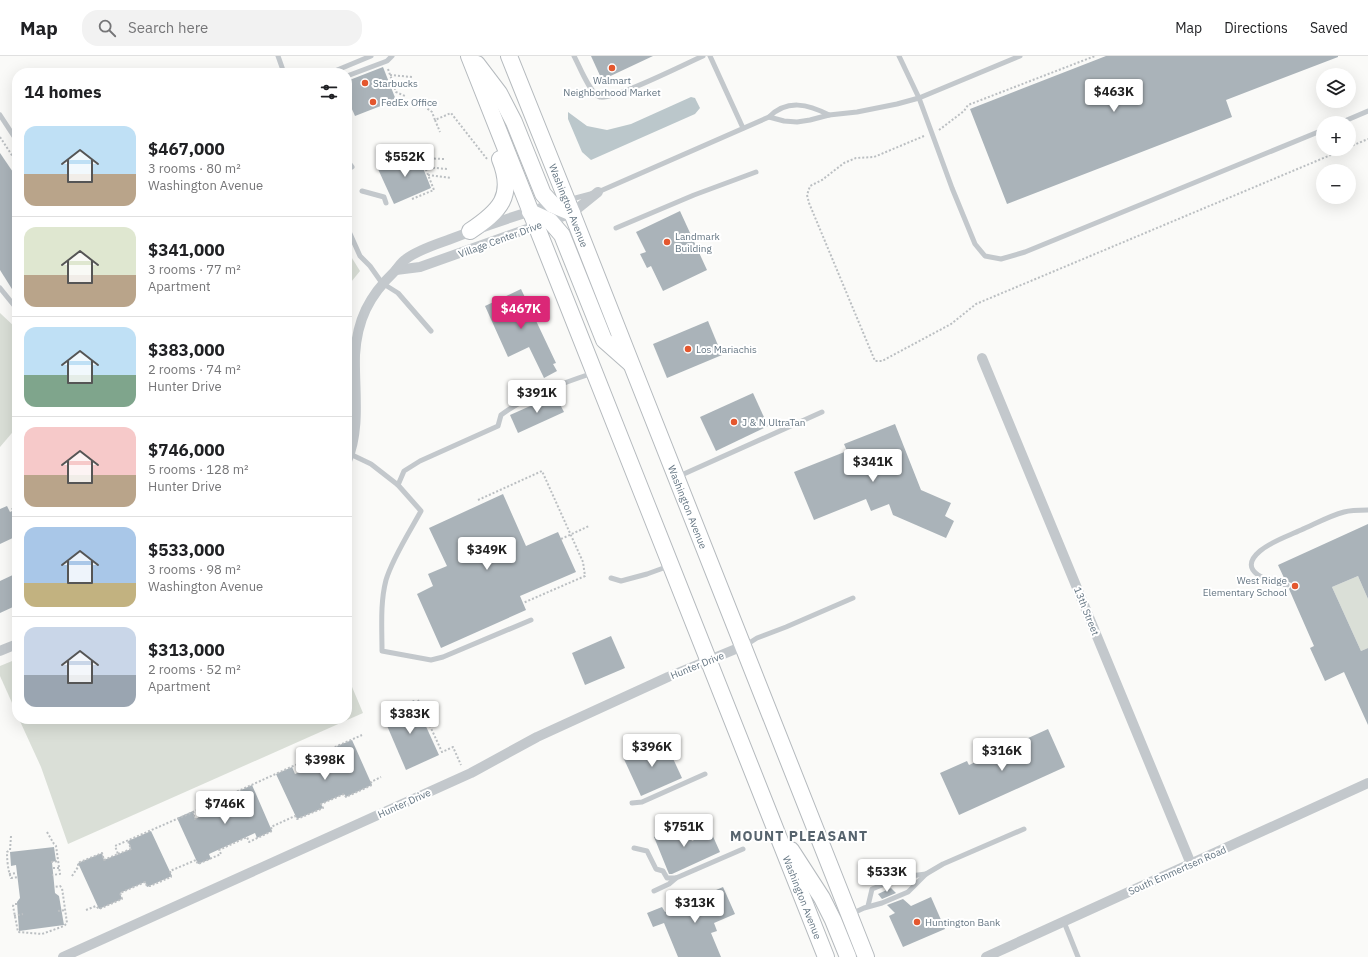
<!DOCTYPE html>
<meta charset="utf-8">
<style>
body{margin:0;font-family:"IBM Plex Sans",sans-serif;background:#f2f2f2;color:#202124;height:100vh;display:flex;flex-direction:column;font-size:15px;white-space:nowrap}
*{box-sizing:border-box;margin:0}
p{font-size:13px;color:#757577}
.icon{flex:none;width:22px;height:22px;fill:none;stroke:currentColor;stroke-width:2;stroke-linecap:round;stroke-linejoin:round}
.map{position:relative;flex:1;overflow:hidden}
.panel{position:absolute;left:12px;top:12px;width:340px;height:656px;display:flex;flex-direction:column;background:#fff;border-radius:16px;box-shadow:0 4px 16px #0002}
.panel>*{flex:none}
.fabs{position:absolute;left:1316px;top:12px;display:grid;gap:8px}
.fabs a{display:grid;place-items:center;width:40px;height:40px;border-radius:50%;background:#fff;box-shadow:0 4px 16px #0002;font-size:20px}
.price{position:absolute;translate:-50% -34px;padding:0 9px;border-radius:4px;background:#fff;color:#222;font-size:13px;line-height:26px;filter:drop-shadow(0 1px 2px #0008)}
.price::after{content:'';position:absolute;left:50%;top:24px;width:12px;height:9px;margin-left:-6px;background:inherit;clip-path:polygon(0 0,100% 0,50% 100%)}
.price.selected{background:#db2777;color:#fff}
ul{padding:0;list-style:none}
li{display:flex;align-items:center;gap:12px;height:100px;padding:0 12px}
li+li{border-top:1px solid #e0e0e0}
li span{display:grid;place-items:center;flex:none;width:112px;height:80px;border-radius:12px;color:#555}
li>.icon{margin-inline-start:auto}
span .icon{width:48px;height:48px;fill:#fffc;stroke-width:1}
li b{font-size:17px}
h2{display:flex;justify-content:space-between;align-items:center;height:48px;padding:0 12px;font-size:17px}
header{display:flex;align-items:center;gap:24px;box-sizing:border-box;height:56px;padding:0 20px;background:#fff;border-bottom:1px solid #e0e0e0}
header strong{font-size:19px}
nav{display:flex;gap:22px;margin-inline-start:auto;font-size:14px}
.search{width:280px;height:36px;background:#f2f2f2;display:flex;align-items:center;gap:10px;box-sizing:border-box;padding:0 14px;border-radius:16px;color:#757577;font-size:15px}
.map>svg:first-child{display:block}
</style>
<header>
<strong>Map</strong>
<div class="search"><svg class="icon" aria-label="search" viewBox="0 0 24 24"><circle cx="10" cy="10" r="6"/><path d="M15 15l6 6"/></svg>Search here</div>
<nav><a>Map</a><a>Directions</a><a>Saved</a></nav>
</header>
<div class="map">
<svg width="1368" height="901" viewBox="0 0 1368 901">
<rect width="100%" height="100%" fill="#fafaf8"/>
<g fill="#dadfd7">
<path d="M347,194L360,215L347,231Z"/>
<path d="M0,257L17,273V371L0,391Z"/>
<path d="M1358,520L1368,543V592L1361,595L1332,531Z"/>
<path d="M17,603V658L0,620V610Z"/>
<path d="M347,619L363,657L68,788L41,711L19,663H347Z"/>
</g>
<path fill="#bbc7cb" d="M691,41L695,42L700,52L695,58L591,104L582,96L568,63V56L587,70L607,74L631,68Z"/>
<g fill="#aab3b9">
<path d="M591,0H653L602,24Z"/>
<path d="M1106,0H1338V1L1226,44L1232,61L1007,148L970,53Z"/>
<path d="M383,11L396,44L355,60L347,42V25Z"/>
<path d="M0,97L17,122V241L0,214Z"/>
<path d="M417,97L431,132L394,148L378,113Z"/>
<path d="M680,155L707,214L663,235L651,210L647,212L640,198L646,196L636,176Z"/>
<path d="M521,233L556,307L553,308L557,315L544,322L529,291L508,301L485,250Z"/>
<path d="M708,265L722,299L667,322L653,288Z"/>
<path d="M753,337L768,370L716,395L700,361Z"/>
<path d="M555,339L564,356L518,377L510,359Z"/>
<path d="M895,368L921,434L951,447L945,460L954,465L946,482L893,459L889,448L871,455L866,443L814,464L794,416L847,395L844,388Z"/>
<path d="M503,438L526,490L558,476L576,516L520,540L526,554L441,592L417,538L433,530L428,518L447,510L429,472Z"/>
<path d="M7,450L10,456L12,455L17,465V480L0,488V453Z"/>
<path d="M1368,468V543L1358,520L1332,531L1361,595L1368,592V669L1344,616L1325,625L1310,592L1314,590L1289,533L1291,530V527L1285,524L1278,509Z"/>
<path d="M17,517V545L12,548L13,551L0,557V525Z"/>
<path d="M611,580L625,612L585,629L572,597Z"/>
<path d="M414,644L439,699L406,714L382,658Z"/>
<path d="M1048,673L1065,711L959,759L940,717L967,705L969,709Z"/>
<path d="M664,683L682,722L641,740L623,701Z"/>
<path d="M352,684L372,729L346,741L344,738L321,748L323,752L297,763L276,718L292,711L295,718L340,697L337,690Z"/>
<path d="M252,729L272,775L257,782L255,777L209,798L211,803L198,808L177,762L193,755L195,763L240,744L237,736Z"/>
<path d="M685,767L692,785L711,776L720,796L672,818H669L654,781Z"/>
<path d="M151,775L172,820L147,831L145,826L120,837L122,843L99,853L78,807L102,797L104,804L131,793L128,785Z"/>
<path d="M54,791L56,805L52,806L55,837L59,840L64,869L19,875L17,846L20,842L16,809L11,810L10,796Z"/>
<path d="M723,831L735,858L714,867L717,875L711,877L721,901H678L664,867L653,871L647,857L662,851L665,856Z"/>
<path d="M891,832L896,837L882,843L878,838Z"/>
<path d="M931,841L945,873L903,891L889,860L895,857L887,849L903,843L911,850Z"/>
</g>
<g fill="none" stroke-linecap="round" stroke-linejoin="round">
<g stroke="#b5babe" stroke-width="18">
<g id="primary">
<path id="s1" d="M469,0C587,301 708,600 826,901"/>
<path id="s2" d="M509,0L572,157L631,307L866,901"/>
<path d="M477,8L499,37L514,66L543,138L553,149L572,157"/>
<path d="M530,156L550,165L562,179L604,284L630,307"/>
<path d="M470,175C500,155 515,140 500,103"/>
<path d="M791,794L822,842L833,864L848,901"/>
</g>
</g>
<g stroke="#bbbfc2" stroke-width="2" stroke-dasharray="2 2" stroke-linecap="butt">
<path d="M388,13L396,36L405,40"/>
<path d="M390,19L412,21"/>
<path d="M393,28L416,30"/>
<path d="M421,48L432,56L435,64L451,57L487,103"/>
<path d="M435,64L440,76"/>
<path d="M939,74L964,55L968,49L1095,0"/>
<path d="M924,80L874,101L856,102L844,107L822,124L810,130L807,139L809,147L875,305H882L951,268L976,248L1345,93"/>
<path d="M0,81L17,107"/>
<path d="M1349,91L1368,83"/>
<path d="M422,102L444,103"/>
<path d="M425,111L447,113"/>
<path d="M428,119L451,122"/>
<path d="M412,143L434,134L419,96L430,97"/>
<path d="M478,444L542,415L583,506L585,520L523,547"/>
<path d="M12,452L17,462"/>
<path d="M561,483L589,470"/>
<path d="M418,644L442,696L453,691L461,709"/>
<path d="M228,740L232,747"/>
<path d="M217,753L240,744L237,736"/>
<path d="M193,755L195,763L204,758"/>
<path d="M47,776L54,788L56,790L60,818L52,819"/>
<path d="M11,780L10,794L7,796C7,804 8,815 11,822L18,821"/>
<path d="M118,798L131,793L128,785"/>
<path d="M51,806L59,805"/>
<path d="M53,812H59"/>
<path d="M9,818L16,817"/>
<path d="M72,820L78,811V807L102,797L104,804L118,798L115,790L202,752L204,758L217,753L214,746L302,706L305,712L317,707L315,700L362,679"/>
<path d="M17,848H14L13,850L18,876L42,878L64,870L67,867L62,832L60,830L54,831"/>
<path d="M86,854L96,850L99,853L122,843L120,837L145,826L147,830H150L171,821L170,815L196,804L198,808L221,798L219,794L247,781L249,786L272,775L271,771L295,760L297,763L323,752L321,748L344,738L346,741L372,729L371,726L381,721"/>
<path d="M58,855L65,854"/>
<path d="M14,860L23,858"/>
</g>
<g stroke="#c3c8cc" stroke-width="5">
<path d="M278,0L284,17"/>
<path d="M574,0C579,9 590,38 600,41C612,45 687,7 703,0"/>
<path d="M710,0L743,72"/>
<path d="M899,0L919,42L952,132L975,188L985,200L1001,203L1025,196L1323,74"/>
<path d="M330,17L371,0"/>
<path d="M347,20L387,5L392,0"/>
<path d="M0,59L17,85"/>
<path d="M769,61L784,65L797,66L810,64L829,59L857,56L897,48L919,42L1020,0"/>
<path d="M1340,67L1368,55"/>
<path d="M347,104L352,111"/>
<path d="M362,135L384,141L386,147"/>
<path d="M568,144L598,136L769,61C787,43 808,48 829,59"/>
<path d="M347,171L360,200L370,210L382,227L398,237L431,275"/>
<path d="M616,172L694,139L756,116"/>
<path d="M0,232L17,253"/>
<path d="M348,397L371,408L398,429L421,455C410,475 392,503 386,524C380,547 382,572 382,595L431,604L443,601L531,564"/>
<path d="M677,421L822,356"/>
<path d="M398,429L404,415L420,405L498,370L501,359C526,340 563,327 593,317"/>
<path d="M611,522L621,525L647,518L669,510"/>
<path d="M1287,529C1270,526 1235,516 1260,495C1272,485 1288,480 1301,474C1315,468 1329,460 1344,456C1351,454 1361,454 1368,454"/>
<path d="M746,589L757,582L786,571L853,542"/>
<path d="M632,747L642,746L705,718"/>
<path d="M634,792L647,795L656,813L663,815L667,822H676L743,793"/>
<path d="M654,835L669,828L676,822"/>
<path d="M868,850L872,833L902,821L926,818"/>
<path d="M851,858L864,852L882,847L908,836L926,818L943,808L1024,773"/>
<path d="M1064,866L1078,901"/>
</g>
<g stroke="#c3c8cc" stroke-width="10">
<path d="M396,214L420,211L572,157L598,136"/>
<path d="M982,302L1191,808"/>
<path d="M347,405C361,372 354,334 355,299C357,264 369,240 394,216C398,212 401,206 406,203C418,194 434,189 448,184C484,170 521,158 557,147"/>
<path d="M0,595L17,588"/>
<path d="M63,901L471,717L537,681L668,621L743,590"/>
<path d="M986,901L1368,727"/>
</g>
<use href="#primary" stroke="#fff" stroke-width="16"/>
</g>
<g fill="#e4572e" stroke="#fff" stroke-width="1.5">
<circle cx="612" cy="12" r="4"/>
<circle cx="365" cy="27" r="4"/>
<circle cx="373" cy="46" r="4"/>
<circle cx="667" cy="186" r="4"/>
<circle cx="688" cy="293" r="4"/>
<circle cx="734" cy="366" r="4"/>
<circle cx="1295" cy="530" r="4"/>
<circle cx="917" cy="866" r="4"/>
</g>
<g text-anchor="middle" stroke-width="4" stroke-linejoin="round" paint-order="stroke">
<g font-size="10" fill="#657683" stroke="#fff" text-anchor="start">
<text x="612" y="28" text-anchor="middle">Walmart<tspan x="612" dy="12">Neighborhood Market</tspan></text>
<text x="373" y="31">Starbucks</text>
<text x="381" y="50">FedEx Office</text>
<text x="675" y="184">Landmark<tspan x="675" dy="12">Building</tspan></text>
<text x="696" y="297">Los Mariachis</text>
<text x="742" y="370">J &amp; N UltraTan</text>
<text x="1287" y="528" text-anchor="end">West Ridge<tspan x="1287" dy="12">Elementary School</tspan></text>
<text x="925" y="870">Huntington Bank</text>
</g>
<g font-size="10" fill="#657683" stroke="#fff">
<text dy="4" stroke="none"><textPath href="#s2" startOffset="161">Washington Avenue</textPath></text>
<text transform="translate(500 183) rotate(-20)" y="4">Village Center Drive</text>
<text dy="4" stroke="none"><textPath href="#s2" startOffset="485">Washington Avenue</textPath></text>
<text transform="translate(1087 555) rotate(68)" y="4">13th Street</text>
<text transform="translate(697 609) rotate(-22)" y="4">Hunter Drive</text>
<text transform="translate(404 747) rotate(-24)" y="4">Hunter Drive</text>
<text transform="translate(1177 814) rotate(-24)" y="4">South Emmertsen Road</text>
<text dy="4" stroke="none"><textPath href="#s1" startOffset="905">Washington Avenue</textPath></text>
</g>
<g font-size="14" font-weight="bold" letter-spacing="1" fill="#57646e" stroke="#fff">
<text x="799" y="785">MOUNT PLEASANT</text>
</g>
</g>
</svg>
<div class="fabs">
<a><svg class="icon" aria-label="layers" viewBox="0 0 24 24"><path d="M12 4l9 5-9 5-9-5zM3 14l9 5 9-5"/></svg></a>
<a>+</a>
<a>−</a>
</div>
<b class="price" style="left:1114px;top:57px">$463K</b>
<b class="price" style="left:405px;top:122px">$552K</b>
<b class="price selected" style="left:521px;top:274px">$467K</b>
<b class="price" style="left:537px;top:358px">$391K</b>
<b class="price" style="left:873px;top:427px">$341K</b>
<b class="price" style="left:487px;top:515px">$349K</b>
<b class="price" style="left:410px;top:679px">$383K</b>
<b class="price" style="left:652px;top:712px">$396K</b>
<b class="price" style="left:1002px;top:716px">$316K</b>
<b class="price" style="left:325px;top:725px">$398K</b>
<b class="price" style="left:225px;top:769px">$746K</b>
<b class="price" style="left:684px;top:792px">$751K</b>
<b class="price" style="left:887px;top:837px">$533K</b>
<b class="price" style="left:695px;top:868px">$313K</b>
<section class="panel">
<h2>14 homes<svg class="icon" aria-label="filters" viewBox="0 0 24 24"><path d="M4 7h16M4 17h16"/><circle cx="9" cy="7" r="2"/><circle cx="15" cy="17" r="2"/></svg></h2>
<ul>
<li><span style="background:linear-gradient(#bfe0f5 60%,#b9a48a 0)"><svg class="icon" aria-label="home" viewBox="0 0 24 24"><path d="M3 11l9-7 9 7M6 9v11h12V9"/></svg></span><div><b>$467,000</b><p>3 rooms · 80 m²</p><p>Washington Avenue</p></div></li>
<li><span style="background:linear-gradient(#dfe7d0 60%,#b9a48a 0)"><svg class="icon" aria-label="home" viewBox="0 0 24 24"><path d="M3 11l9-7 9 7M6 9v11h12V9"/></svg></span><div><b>$341,000</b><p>3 rooms · 77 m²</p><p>Apartment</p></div></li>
<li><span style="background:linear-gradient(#bfe0f5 60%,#7fa58c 0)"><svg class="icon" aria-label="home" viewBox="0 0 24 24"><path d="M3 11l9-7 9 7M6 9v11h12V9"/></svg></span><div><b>$383,000</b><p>2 rooms · 74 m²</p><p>Hunter Drive</p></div></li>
<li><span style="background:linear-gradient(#f6c9c9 60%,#b9a48a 0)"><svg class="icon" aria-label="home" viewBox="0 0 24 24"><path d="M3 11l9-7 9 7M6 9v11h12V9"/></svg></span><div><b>$746,000</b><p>5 rooms · 128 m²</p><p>Hunter Drive</p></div></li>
<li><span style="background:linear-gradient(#a9c7e8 70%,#c2b280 0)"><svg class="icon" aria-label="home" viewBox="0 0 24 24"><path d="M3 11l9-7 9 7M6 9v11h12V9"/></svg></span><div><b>$533,000</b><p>3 rooms · 98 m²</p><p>Washington Avenue</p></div></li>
<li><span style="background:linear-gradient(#c9d6e8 60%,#9aa5b1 0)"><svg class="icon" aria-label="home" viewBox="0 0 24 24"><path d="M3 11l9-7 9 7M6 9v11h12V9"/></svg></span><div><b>$313,000</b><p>2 rooms · 52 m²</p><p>Apartment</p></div></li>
</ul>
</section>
</div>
